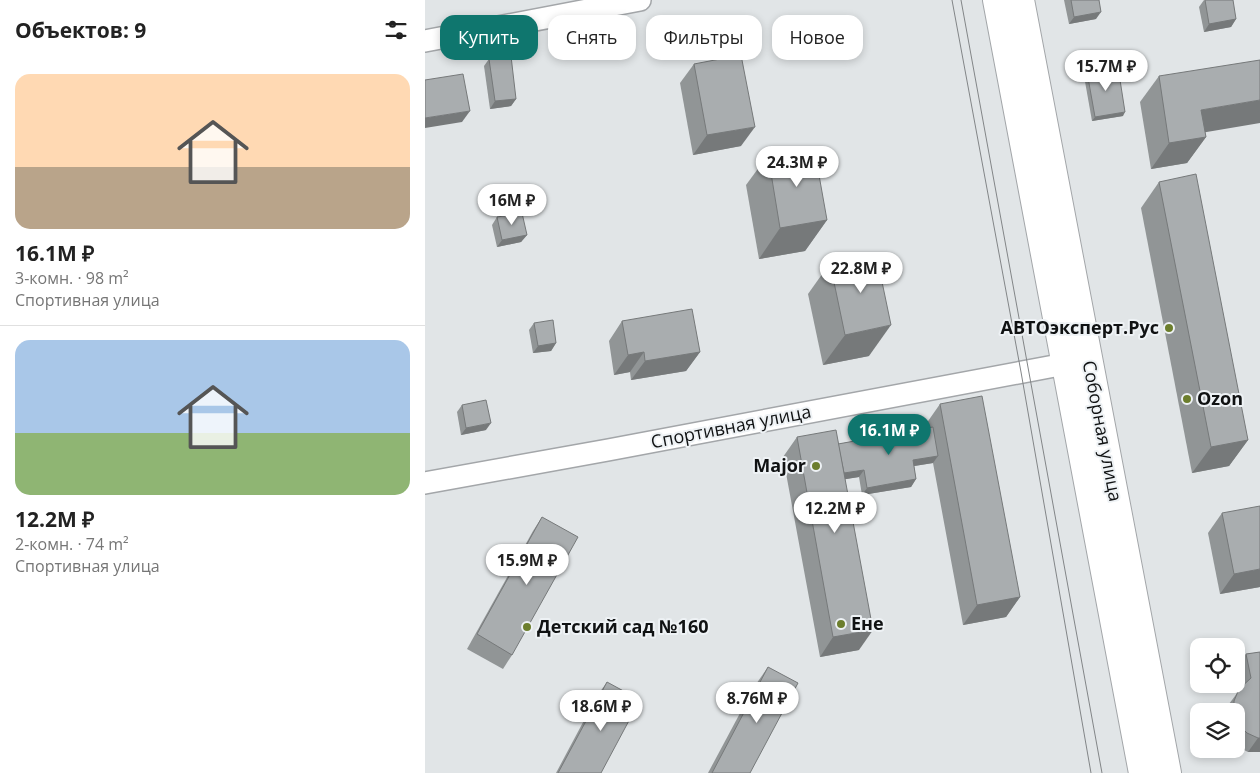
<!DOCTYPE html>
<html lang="ru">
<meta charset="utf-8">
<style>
body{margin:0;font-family:"Open Sans",sans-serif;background:#f6f6f6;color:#222;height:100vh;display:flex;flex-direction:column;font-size:19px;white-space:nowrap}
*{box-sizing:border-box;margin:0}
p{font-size:16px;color:#767676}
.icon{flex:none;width:28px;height:28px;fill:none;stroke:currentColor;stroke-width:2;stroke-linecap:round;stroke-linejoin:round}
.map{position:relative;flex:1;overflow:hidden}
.drawer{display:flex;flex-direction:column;background:#fff;width:425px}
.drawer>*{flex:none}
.guide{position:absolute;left:15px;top:15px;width:475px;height:45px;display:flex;gap:10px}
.tools{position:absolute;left:765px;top:638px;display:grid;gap:10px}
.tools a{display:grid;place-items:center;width:55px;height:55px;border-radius:10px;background:#fff;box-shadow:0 2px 8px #0003;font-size:25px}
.price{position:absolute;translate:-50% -42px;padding:0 11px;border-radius:18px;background:#fff;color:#222;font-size:16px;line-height:32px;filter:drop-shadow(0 1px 2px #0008)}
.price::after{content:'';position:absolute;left:50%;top:30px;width:15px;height:11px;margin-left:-8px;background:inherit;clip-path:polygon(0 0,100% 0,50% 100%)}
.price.on{background:#0f766e;color:#fff}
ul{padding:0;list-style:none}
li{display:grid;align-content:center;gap:10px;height:265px;padding:0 15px}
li+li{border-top:1px solid #e0e0e0}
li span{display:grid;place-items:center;height:155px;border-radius:15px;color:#555}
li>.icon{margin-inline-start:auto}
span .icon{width:90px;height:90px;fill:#fffc;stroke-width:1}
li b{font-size:21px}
h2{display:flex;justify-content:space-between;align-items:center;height:60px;padding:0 15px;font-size:21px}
.pill{padding:0 18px;border-radius:15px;background:#fff;box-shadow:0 2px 8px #0003;font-size:18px;line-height:45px}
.pill.on{background:#0f766e;color:#fff}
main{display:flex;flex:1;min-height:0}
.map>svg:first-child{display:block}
</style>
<main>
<section class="drawer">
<h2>Объектов: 9<svg class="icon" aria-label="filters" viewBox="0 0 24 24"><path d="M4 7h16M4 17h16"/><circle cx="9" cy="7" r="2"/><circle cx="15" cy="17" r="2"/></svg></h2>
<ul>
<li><span style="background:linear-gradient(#ffd9b3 60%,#b9a48a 0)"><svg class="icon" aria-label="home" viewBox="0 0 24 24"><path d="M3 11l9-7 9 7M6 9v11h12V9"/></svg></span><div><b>16.1M ₽</b><p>3-комн. · 98 m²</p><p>Спортивная улица</p></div></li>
<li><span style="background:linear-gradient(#a9c7e8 60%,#8fb573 0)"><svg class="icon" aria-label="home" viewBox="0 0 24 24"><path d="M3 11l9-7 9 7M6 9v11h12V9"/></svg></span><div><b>12.2M ₽</b><p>2-комн. · 74 m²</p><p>Спортивная улица</p></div></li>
</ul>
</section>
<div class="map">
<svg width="835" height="773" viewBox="0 0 835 773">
<rect width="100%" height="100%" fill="#e1e5e7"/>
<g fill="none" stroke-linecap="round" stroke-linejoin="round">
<g stroke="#a3a6a9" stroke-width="24">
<g id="minor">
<path d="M0,41L215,0"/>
<path d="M0,483L183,450L656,361"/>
</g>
</g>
<g stroke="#a3a6a9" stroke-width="30">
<g id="secondary">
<path d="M572,0L718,773"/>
<path d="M595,0L742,773"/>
</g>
</g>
<use href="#minor" stroke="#fff" stroke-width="21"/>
<use href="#secondary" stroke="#fff" stroke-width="28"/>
<g stroke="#828587" stroke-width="1">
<path d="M527,0L596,372L666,773"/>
<path d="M536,0L677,773"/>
</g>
</g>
<g fill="#919596">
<path d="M639,0H674L671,19L644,24Z"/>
<path d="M779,0L811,19L806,27L779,32L774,7Z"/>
<path d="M64,59L91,99L86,106L65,109L59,66Z"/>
<path d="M269,64L316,146L268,155L255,83Z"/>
<path d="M662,72L698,116L667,121L659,76Z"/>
<path d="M734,76L780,132L781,137L762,163L726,169L715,102Z"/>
<path d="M343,155L402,220L380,251L334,259L321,185Z"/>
<path d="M734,182L823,440L804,466L767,473L716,208Z"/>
<path d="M72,217L102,235L96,242L72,247L67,225Z"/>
<path d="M405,263L444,356L398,365L383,294Z"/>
<path d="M197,321L275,352L261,371L206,380L205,372L189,375L184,341Z"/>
<path d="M109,323L131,343L126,351L108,353L104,330Z"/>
<path d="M515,404L595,597L581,617L538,625L508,463L489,466L491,479L486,487L437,495L434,477L420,479L434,650L395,657L358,457L372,437L413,444L502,428L501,424Z"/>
<path d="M37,405L61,430L36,435L32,412Z"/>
<path d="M797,513L835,587L795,594L783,533Z"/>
<path d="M117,517L87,655L78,669L42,649L108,531Z"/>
<path d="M835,652V752H823L811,746V711H801L804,704L816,688L812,668L821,654Z"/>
<path d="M343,667L325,773H283L329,687Z"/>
<path d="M182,682L176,773H131L172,696Z"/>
</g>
<g fill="#76797a">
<path d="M676,12L671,19L644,24L649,17Z"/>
<path d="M811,19L806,27L779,32L784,24Z"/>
<path d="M91,99L86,106L65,109L70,101Z"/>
<path d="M835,100V123L758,136L776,110Z"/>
<path d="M45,111L37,122L0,128V118Z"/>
<path d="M700,112L698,116L667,121L670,117Z"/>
<path d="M330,127L316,146L268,155L282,135Z"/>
<path d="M781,137L762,163L726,169L744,143Z"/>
<path d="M402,220L380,251L334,259L355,228Z"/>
<path d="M102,235L96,242L72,247L77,240Z"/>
<path d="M466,325L444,356L398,365L420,335Z"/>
<path d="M131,343L126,351L108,353L113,346Z"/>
<path d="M219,352L205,372L189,375L203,355Z"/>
<path d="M275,352L261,371L206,380L220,361Z"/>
<path d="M66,423L61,430L36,435L41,428Z"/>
<path d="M823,440L804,466L767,473L786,447Z"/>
<path d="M513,456L508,463L483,467L488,460Z"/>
<path d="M439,470L434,477L403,482L408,475Z"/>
<path d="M491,479L486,487L437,495L442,488Z"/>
<path d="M835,569V587L795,594L809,574Z"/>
<path d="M595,597L581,617L538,625L552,605Z"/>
<path d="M448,630L434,650L395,657L408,637Z"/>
<path d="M833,738H835V752H823Z"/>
</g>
<g fill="#a9adaf" stroke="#76797a">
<path d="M646,0H674L676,12L649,17Z"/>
<path d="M780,0H808L811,19L784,24Z"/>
<path d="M316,55L330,127L282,135L269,64Z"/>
<path d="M86,56L91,99L70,101L64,59Z"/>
<path d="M835,60V100L776,110L781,137L744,143L734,76Z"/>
<path d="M693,67L700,112L670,117L662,72Z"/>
<path d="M38,74L45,111L0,118V80Z"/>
<path d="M389,147L402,220L355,228L343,155Z"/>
<path d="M771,174L823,440L786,447L734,182Z"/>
<path d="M97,213L102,235L77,240L72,217Z"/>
<path d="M451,253L466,325L420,335L405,263Z"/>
<path d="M267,309L275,352L220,361L219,352L203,355L197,321Z"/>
<path d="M128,320L131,343L113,346L109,323Z"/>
<path d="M557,396L595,597L552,605L515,404Z"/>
<path d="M61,400L66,423L41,428L37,405Z"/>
<path d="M508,427L513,456L488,460L491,479L442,488L439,470L419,473L413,444Z"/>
<path d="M411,430L448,630L408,637L372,437Z"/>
<path d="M835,506V569L809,574L797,513Z"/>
<path d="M117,517L153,537L87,655L52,634Z"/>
<path d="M835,652V738H833L822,733L813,724L811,719V711H809V701L814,689L826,678L821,654Z"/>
<path d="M343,667L373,683L325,773H287Z"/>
<path d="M182,682L215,700L176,773H133Z"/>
</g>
<g fill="#6c7e2d" stroke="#eef2f5" stroke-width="2">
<circle cx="744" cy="328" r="5"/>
<circle cx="762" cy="399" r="5"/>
<circle cx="391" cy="466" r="5"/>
<circle cx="416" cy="624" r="5"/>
<circle cx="102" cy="627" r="5"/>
</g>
<g text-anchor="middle" stroke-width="4" stroke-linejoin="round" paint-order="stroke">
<g font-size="18" font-weight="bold" fill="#101213" stroke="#eef2f5" text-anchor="start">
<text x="734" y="334" text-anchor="end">АВТОэксперт.Рус</text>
<text x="772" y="405">Ozon</text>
<text x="381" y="472" text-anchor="end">Major</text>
<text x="426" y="630">Ене</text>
<text x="112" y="633">Детский сад №160</text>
</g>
<g font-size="18" fill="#101213" stroke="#eef2f5">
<text transform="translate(306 427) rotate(-11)" y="6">Спортивная улица</text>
<text transform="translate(677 431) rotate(79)" y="6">Соборная улица</text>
</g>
</g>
</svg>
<div class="tools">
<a><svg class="icon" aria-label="locate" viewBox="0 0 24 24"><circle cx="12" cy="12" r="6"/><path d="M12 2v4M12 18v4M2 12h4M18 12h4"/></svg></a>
<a><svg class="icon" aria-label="layers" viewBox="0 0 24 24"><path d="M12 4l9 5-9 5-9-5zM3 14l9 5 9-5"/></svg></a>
</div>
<b class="price" style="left:681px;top:92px">15.7M ₽</b>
<b class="price" style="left:372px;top:188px">24.3M ₽</b>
<b class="price" style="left:87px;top:226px">16M ₽</b>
<b class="price" style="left:436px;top:294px">22.8M ₽</b>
<b class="price on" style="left:464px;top:456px">16.1M ₽</b>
<b class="price" style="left:410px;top:534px">12.2M ₽</b>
<b class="price" style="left:102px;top:586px">15.9M ₽</b>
<b class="price" style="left:332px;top:724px">8.76M ₽</b>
<b class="price" style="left:176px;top:732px">18.6M ₽</b>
<div class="guide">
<a class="pill on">Купить</a>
<a class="pill">Снять</a>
<a class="pill">Фильтры</a>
<a class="pill">Новое</a>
</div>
</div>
</main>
